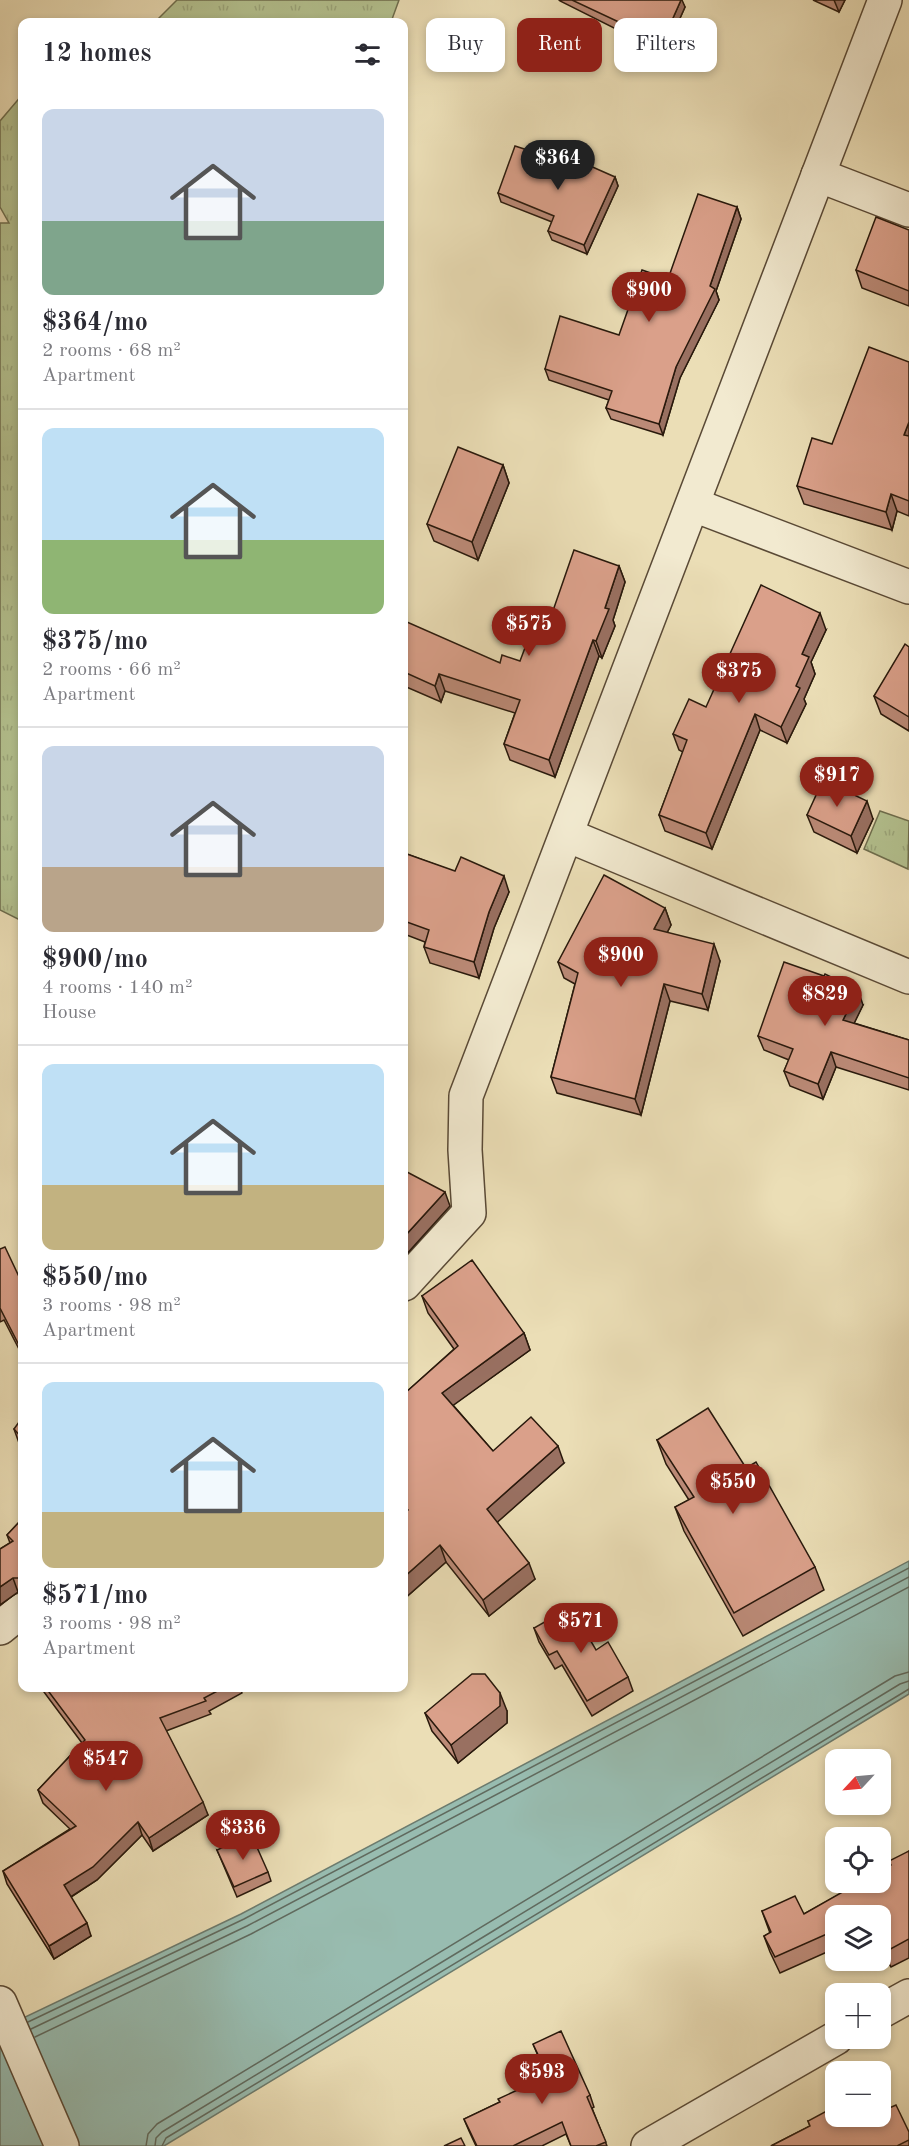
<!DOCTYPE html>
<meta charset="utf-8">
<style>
body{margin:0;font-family:"Old Standard TT",serif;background:#f7f7f7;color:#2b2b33;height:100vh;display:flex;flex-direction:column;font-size:22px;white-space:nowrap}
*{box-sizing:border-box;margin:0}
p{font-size:20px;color:#7c7c81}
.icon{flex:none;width:33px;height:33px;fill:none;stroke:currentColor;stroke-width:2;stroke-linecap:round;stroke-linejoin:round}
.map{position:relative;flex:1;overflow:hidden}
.panel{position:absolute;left:18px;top:18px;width:390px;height:1674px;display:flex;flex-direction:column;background:#fff;border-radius:12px;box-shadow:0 3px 9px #0003}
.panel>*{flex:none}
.banner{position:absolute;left:426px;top:18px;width:393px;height:54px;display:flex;gap:12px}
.needle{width:39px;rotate:244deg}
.fabs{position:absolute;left:825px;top:1749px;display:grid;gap:12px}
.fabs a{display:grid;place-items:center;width:66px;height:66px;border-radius:12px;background:#fff;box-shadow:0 3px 9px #0003;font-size:30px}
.price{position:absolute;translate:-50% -51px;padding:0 14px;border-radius:21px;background:#8f2418;color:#fff;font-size:20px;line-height:39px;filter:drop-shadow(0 2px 3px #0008)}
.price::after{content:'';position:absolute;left:50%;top:36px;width:18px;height:14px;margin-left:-9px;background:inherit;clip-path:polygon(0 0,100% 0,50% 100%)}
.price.current{background:#222;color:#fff}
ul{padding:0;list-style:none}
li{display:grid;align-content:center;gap:12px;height:318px;padding:0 24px}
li+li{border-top:2px solid #e1e1e2}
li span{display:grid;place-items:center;height:186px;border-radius:12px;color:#555}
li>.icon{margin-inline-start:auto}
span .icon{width:108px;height:108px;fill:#fffc;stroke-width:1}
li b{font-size:26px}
h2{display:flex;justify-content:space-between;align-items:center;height:72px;padding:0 24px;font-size:26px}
.chip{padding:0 21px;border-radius:12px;background:#fff;box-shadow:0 3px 9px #0003;font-size:21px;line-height:54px}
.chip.current{background:#8f2418;color:#fff}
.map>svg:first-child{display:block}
</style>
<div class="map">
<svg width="909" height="2146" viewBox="0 0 909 2146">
<defs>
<pattern id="grass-tufts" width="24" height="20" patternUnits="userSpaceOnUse" patternTransform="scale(1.5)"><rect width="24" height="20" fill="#b4c290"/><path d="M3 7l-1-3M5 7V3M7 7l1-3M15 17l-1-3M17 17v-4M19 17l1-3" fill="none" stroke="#9ba67b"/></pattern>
</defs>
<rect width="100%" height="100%" fill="#ebdeb6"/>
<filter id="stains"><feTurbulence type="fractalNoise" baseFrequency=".00333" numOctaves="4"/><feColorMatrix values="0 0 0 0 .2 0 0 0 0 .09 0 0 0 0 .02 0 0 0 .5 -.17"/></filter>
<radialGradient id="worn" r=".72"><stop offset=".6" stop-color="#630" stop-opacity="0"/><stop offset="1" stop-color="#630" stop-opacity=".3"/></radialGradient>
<g fill="url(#grass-tufts)" stroke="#6e6e4e" stroke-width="1.5">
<path d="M177,0H399L391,22H155Z"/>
<path d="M22,95V921L0,910V223H9L0,207V121Z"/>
<path d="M880,811L909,821L908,869L864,849Z"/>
</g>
<path fill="#98bcb0" stroke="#6c7b6e" stroke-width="1.5" d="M909,1561V1694L164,2146H0V2029L241,1914Z"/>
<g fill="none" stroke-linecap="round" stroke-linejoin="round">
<g stroke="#606a5e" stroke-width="1.5">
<path d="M28,2022L244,1919L909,1568"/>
<path d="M31,2029L247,1926L909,1577"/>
<path d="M35,2037L251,1934L909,1587"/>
<path d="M146,2146L148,2134L157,2124L895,1676L909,1672"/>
<path d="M155,2146L156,2138L162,2132L900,1684L909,1681"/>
<path d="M162,2146L166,2138L909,1689"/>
</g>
<g stroke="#5a4a36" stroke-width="36">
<g id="street">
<path d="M818,175L909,210"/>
<path d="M694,505L909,587"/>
<path d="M567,835L909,977"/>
<path d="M404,1284L469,1213L465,1150L466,1096L885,0"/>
<path d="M0,1628L22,1610"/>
<path d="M0,2003L62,2146"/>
<path d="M880,2012L909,1996"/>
<path d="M648,2146L836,2038"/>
</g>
</g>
<use href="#street" stroke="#f2ead0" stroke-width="33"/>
</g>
<g fill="#bb8a77" stroke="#29190c" stroke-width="1.5">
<path d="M559,0H681L685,7L668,45L629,28L626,34L560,1Z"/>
<path d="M813,0H845L839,12Z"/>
<path d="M577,166L615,177L618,186L587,254L552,240L548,231L552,222L501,202L498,193Z"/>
<path d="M737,207L741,219L716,291L719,300L680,378L663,435L611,419L606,408L609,400L549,380L545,369L619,335L668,279Z"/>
<path d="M909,230V306L862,288L856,270Z"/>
<path d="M909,362V516L897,511L892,530L804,504L797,486L832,444Z"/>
<path d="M503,465L509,483L478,560L434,541L427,524Z"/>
<path d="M619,566L625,582L613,620L615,626L602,658L599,656L555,777L510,760L504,744L515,713L445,691L441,702L404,686V629L500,663L520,661L547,628Z"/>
<path d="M826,630L811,662L815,674L804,699L806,704L787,743L760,730L712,849L665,831L659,815L683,752L679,750L673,734L706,707Z"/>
<path d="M909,647V731L881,714L874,696Z"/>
<path d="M807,815L873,819L857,853L814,832Z"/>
<path d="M404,853L509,892L494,928L479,978L430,963L424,947L425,942L404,934Z"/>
<path d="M665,908L671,925L667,933L720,961L708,1010L670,1001L641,1115L557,1093L551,1077L575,984L564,978L558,962Z"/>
<path d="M863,1005L854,1023L909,1040V1090L836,1067L823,1099L790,1086L784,1071L789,1060L764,1050L758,1036Z"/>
<path d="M0,1249L22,1283V1355L4,1320L0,1322Z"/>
<path d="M422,1296L524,1333L530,1350L453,1405L493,1451L564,1463L497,1522L535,1579L489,1616L446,1562L404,1599V1394L454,1349L428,1313Z"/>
<path d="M22,1424V1447L19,1443L14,1429Z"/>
<path d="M657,1440L746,1468L815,1567L824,1590L743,1636L684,1531L675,1507L689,1500L666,1464Z"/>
<path d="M22,1519V1592H18L0,1605V1549L10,1543L7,1535Z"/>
<path d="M534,1628L596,1650L628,1677L633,1691L592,1716L562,1665L555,1669L539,1642Z"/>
<path d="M41,1688H240L242,1693L209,1711L211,1714L166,1731L208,1815L153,1851L142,1835L97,1880L71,1897L91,1936L54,1959L7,1884L3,1871L70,1829L43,1803L38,1790L82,1743Z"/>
<path d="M507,1711V1723L458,1763L432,1731L425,1713Z"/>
<path d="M217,1850L268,1872L271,1881L237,1897Z"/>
<path d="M909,1851V1958L891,1967L880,1949V1916H836V1948L780,1973L770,1952L764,1936L770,1933L762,1911L804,1914L891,1866Z"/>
<path d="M533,2044L590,2095L594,2107L592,2108L607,2146H571L566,2134L542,2146H476L469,2131L464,2119L500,2102L547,2077Z"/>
<path d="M808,2121L909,2132V2146H771L810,2126Z"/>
</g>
<g fill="#997061" stroke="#29190c" stroke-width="1.5">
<path d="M681,0H682L685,7L668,45L665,36Z"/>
<path d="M834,0H845L839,12Z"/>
<path d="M626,19L629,28L626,34L623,24Z"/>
<path d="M615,177L618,186L587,254L584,245Z"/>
<path d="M737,207L741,219L716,291L719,300L680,378L663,435L659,424L676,367L710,286Z"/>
<path d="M909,422V448L904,435Z"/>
<path d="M503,465L509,483L478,560L472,542Z"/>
<path d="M891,494L897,511L892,530L886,512Z"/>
<path d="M619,566L625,582L613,620L615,626L602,658L596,641L605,608Z"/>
<path d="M820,613L826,630L811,662L815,674L804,699L806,704L787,743L781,727L796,686L802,654Z"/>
<path d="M593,640L599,656L555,777L549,760Z"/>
<path d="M439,674L445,691L441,702L435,686Z"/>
<path d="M755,714L760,730L712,849L706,833Z"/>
<path d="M867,801L873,819L857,853L851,836Z"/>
<path d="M504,876L509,892L494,928L479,978L474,962L489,912Z"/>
<path d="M665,908L671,925L660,946L654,929Z"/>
<path d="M714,944L720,961L708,1010L702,994Z"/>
<path d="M664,984L670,1001L641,1115L635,1099Z"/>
<path d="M858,990L863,1005L849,1034L843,1020Z"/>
<path d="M831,1052L836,1067L823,1099L818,1084Z"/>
<path d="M445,1192L450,1206L404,1257V1237Z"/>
<path d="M524,1333L530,1350L448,1409L442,1393Z"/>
<path d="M558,1446L564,1463L493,1526L487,1509Z"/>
<path d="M440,1545L446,1562L404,1599V1577Z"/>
<path d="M529,1563L535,1579L489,1616L483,1600Z"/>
<path d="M13,1578L18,1592L0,1605V1587Z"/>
<path d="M500,1693L507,1711V1723L458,1763L451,1745Z"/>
<path d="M203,1802L208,1815L153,1851L149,1838Z"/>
<path d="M138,1822L142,1835L97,1880L69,1898L64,1885Z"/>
<path d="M87,1923L91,1936L54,1959L49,1946Z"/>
</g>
<g fill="#daa08a" stroke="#29190c" stroke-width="1.5">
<path d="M572,0H681L665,36L626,19L623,24Z"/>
<path d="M515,146L577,166L579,161L615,177L584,245L548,231L554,216L498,193Z"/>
<path d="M698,194L737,207L710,286L715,289L676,367L659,424L606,408L612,391L545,369L560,316L619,335L642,270L668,279Z"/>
<path d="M876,217L909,230V291L856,270Z"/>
<path d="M869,347L909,362V422L904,435L909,436V501L891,494L886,512L797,486L812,438L832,444Z"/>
<path d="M458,447L503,465L472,542L427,524Z"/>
<path d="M574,550L619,566L605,608L609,609L596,641L593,640L549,760L504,744L520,700L439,674L435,686L404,672V629L407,622L500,663L502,655L520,661L534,624L547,628Z"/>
<path d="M761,585L820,613L802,654L809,657L796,686L800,688L781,727L755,714L706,833L659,815L687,740L673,734L689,699L706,707Z"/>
<path d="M905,644L909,647V717L874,696Z"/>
<path d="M823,780L867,801L851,836L807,815Z"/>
<path d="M404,853L455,871L461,857L504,876L489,912L474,962L424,947L429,930L404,921Z"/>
<path d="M604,875L665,908L654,929L714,944L702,994L664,984L635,1099L551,1077L578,973L558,962Z"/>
<path d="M784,962L824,976L825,974L858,990L843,1020L909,1040V1078L831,1052L818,1084L784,1071L793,1049L758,1036Z"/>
<path d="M407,1172L445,1192L404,1237V1179Z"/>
<path d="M5,1247L22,1283V1351L0,1308V1249Z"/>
<path d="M472,1260L524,1333L442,1393L493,1451L531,1417L558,1446L487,1509L529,1563L483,1600L440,1545L404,1577V1514L408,1510L404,1505V1394L458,1346L422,1296Z"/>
<path d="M708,1408L746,1468L756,1462L815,1567L734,1613L675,1507L694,1497L657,1440Z"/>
<path d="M19,1422L22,1424V1438L14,1429Z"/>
<path d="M22,1519V1578H13L0,1587V1549L13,1541L7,1535Z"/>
<path d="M571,1607L596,1650L608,1642L628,1677L587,1701L557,1651L549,1655L534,1628Z"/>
<path d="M472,1674H485L500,1693V1706L451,1745L425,1713Z"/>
<path d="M46,1688H223L204,1698L206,1701L160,1718L203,1802L149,1838L138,1822L93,1867L64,1885L87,1923L49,1946L3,1871L76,1826L38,1790L85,1740Z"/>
<path d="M251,1834L268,1872L234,1887L217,1850Z"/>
<path d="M909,1851V1939L885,1952L880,1944V1916H836V1930L775,1957L764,1936L771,1932L762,1911L795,1896L804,1914L860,1882H880V1871L891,1865L889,1861Z"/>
<path d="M561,2031L590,2095L587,2097L606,2142L596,2146H571L562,2122L513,2146H477L464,2119L500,2102L498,2099L548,2076L533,2044Z"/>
<path d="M896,2105L909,2132V2140L897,2146H771L810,2126L808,2121L836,2106V2116H847L852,2126L872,2116H880V2112Z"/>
<path d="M461,2138L465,2146H444Z"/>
</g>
<rect width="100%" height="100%" filter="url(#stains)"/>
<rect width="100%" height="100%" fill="url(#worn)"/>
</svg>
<div class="fabs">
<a><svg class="needle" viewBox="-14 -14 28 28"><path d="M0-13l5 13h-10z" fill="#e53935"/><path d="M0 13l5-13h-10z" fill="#7c7c81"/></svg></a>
<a><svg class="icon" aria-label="locate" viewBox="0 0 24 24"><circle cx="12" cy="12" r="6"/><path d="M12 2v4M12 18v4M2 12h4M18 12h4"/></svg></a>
<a><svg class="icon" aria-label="layers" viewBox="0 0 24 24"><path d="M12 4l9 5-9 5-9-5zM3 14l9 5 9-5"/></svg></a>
<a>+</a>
<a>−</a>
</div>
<b class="price current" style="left:558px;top:191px">$364</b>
<b class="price" style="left:649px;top:323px">$900</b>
<b class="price" style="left:529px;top:657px">$575</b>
<b class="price" style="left:739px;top:704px">$375</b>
<b class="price" style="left:837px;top:808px">$917</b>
<b class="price" style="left:621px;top:988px">$900</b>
<b class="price" style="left:825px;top:1027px">$829</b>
<b class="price" style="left:733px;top:1515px">$550</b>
<b class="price" style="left:581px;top:1654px">$571</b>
<b class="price" style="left:106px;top:1792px">$547</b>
<b class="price" style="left:243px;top:1861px">$336</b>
<b class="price" style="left:542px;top:2105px">$593</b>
<div class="banner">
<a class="chip">Buy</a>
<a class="chip current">Rent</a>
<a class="chip">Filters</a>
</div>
<section class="panel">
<h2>12 homes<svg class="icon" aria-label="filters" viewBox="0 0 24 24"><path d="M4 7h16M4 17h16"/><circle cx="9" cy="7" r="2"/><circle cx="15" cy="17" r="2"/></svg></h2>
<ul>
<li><span style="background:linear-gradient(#c9d6e8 60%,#7fa58c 0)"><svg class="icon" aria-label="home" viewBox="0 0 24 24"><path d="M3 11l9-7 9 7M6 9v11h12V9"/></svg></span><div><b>$364/mo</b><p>2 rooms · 68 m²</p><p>Apartment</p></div></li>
<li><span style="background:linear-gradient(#bfe0f5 60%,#8fb573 0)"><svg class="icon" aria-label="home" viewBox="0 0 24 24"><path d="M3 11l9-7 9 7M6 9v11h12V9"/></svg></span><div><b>$375/mo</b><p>2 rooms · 66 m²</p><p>Apartment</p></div></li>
<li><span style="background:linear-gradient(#c9d6e8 65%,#b9a48a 0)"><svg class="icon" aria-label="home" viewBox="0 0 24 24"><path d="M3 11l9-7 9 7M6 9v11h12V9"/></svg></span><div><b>$900/mo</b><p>4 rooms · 140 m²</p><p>House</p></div></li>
<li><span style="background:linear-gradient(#bfe0f5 65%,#c2b280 0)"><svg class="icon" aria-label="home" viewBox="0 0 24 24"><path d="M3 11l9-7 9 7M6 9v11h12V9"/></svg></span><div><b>$550/mo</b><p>3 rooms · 98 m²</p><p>Apartment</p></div></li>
<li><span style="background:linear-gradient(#bfe0f5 70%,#c2b280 0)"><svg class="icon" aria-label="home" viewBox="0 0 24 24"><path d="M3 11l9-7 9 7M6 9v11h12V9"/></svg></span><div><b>$571/mo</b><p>3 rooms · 98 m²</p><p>Apartment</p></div></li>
</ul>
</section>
</div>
